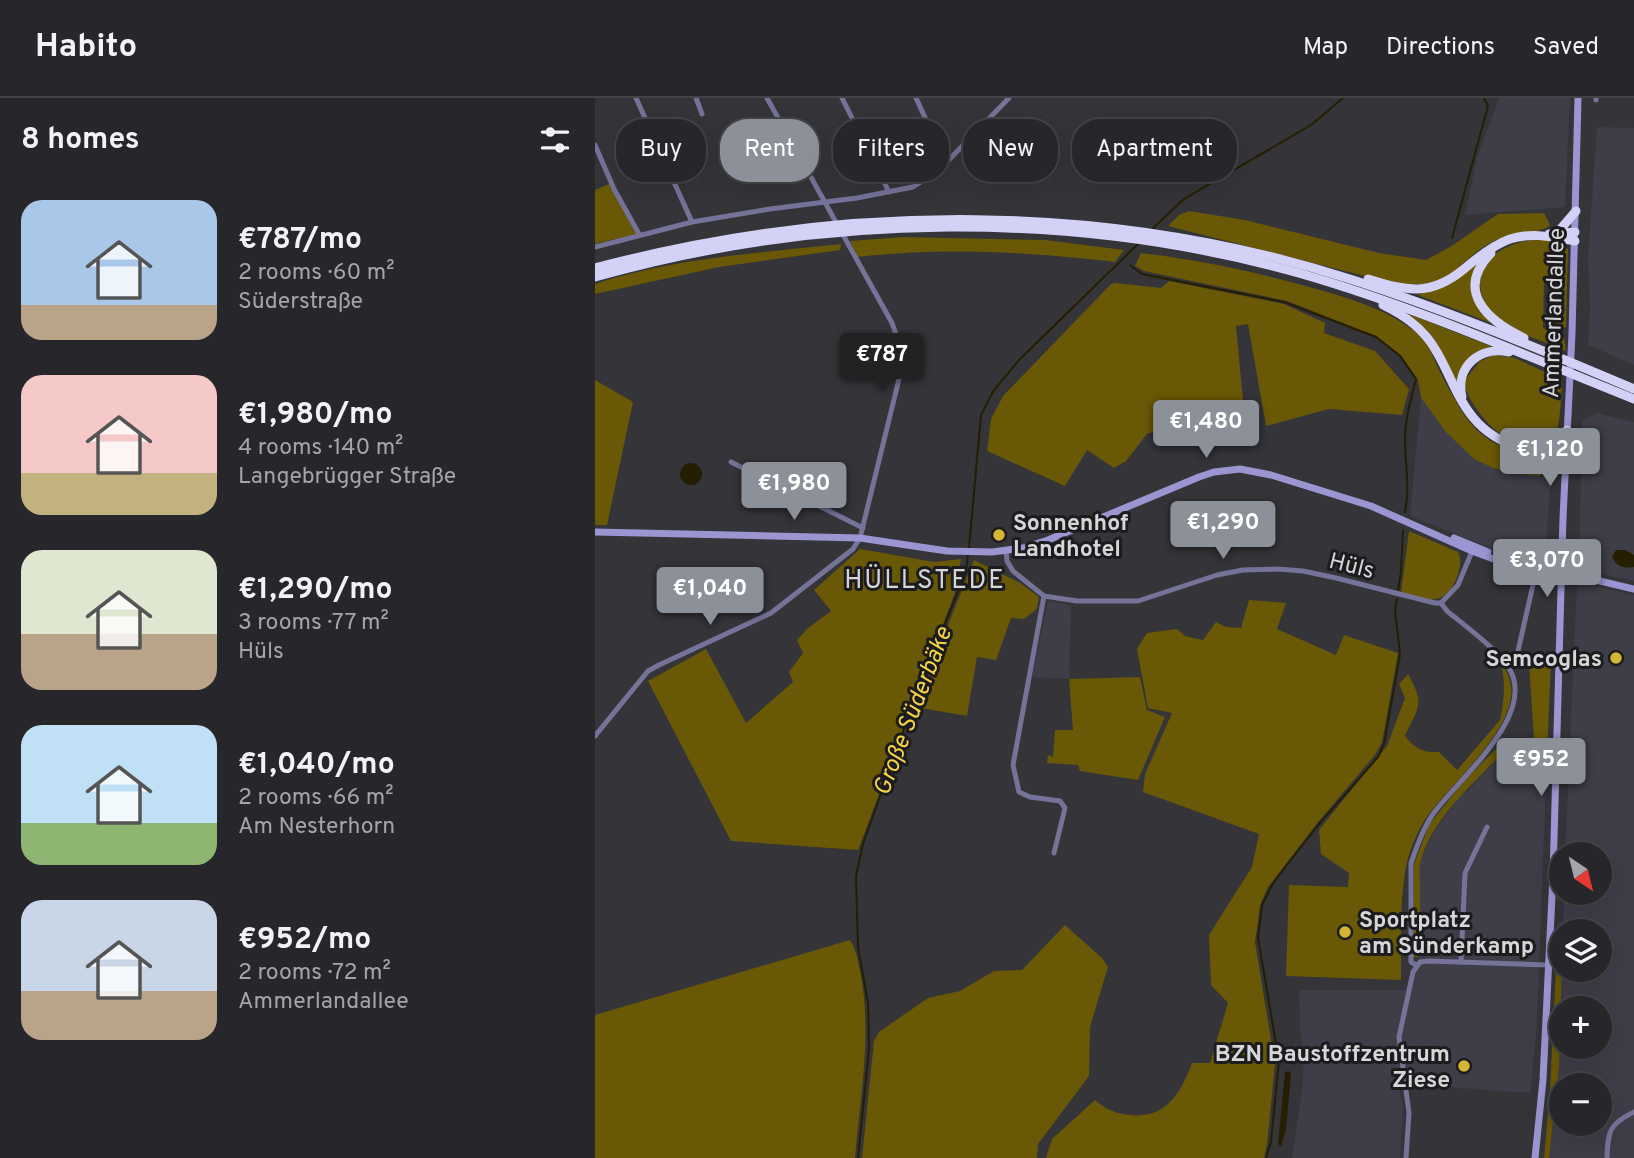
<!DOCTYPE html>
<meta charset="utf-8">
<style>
body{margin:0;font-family:Overpass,sans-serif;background:#333337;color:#f1f3f6;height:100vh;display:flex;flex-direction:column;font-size:26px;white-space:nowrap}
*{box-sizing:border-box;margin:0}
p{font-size:23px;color:#a4a5a9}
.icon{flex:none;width:38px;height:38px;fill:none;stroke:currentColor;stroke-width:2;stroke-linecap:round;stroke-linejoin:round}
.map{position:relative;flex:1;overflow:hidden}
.sheet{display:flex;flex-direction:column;background:#27272b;width:595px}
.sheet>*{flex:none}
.hud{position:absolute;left:21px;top:21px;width:665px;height:63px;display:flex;gap:14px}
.needle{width:46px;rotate:145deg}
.controls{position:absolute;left:954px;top:744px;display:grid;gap:14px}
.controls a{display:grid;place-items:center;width:63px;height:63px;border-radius:50%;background:#27272b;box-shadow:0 7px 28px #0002,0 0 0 2px #434447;font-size:35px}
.price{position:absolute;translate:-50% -60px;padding:0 16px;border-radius:7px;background:#8c9099;color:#fff;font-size:23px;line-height:46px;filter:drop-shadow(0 2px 4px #0008)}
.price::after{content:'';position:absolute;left:50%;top:42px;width:21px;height:16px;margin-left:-10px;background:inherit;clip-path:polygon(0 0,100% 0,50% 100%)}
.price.current{background:#222;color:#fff}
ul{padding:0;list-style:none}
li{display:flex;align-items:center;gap:21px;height:175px;padding:0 21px}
li span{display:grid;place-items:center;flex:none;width:196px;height:140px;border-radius:21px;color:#555}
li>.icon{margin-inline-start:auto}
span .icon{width:84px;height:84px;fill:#fffc;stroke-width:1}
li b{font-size:30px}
h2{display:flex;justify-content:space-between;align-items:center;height:84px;padding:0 21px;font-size:30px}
.pill{padding:0 24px;border-radius:28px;background:#27272b;box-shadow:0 7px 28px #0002,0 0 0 2px #434447;font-size:24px;line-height:63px}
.pill.current{background:#8c9099;color:#fff}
header{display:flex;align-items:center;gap:42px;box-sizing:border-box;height:98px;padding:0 35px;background:#27272b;border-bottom:2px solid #434447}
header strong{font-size:33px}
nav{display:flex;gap:38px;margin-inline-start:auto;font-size:24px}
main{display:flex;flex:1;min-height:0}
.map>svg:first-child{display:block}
</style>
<header>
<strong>Habito</strong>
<nav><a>Map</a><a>Directions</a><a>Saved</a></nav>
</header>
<main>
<section class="sheet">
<h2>8 homes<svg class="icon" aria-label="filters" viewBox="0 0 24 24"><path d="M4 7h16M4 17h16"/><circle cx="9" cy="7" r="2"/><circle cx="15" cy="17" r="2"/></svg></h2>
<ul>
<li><span style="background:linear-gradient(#a9c7e8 75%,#b9a48a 0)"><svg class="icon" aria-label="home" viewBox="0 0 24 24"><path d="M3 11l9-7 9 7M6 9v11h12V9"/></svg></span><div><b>€787/mo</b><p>2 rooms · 60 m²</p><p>Süderstraße</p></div></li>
<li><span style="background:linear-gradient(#f6c9c9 70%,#c2b280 0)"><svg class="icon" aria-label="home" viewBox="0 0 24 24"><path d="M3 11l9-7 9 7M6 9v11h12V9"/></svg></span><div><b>€1,980/mo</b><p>4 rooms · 140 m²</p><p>Langebrügger Straße</p></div></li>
<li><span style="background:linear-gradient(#dfe7d0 60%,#b9a48a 0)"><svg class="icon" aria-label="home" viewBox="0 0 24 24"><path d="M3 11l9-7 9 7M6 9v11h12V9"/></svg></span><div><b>€1,290/mo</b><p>3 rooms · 77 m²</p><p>Hüls</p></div></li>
<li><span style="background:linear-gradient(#bfe0f5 70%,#8fb573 0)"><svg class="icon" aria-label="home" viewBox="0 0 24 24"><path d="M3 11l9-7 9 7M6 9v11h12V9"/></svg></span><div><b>€1,040/mo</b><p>2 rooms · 66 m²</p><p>Am Nesterhorn</p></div></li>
<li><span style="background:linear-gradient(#c9d6e8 65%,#b9a48a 0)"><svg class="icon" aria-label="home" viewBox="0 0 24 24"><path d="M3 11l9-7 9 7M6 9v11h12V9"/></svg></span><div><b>€952/mo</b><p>2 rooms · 72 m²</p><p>Ammerlandallee</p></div></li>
</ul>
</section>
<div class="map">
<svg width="1039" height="1060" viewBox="0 0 1039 1060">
<rect width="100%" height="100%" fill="#343439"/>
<g fill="#3e3d48" fill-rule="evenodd">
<path d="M904,0H975L970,109L870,117L882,60Z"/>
<path d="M1002,29L1039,30V267L993,247L995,209L993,160Z"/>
<path d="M826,300L852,334L879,361L898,370L919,375L956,379L950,458L906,454L815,418Z"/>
<path d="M1002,315L1039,324V483L1000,474L984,464L987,322Z"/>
<path d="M982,484L1039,497V1060H954L964,969L967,872H1004V833H968L969,795L1004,794V756H970ZM966,910H1004V948H966ZM966,987H1004V1026H966Z"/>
<path d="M453,503L476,507L474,581L437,579Z"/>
<path d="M906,656H952L942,926L935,995L823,987L809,982L803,987L808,1010L805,1060H697L707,993L709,961L705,929L704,892H815V878L822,871L825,845V764L839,733L865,698L873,693Z"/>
</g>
<g fill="#695805">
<path d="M14,86L41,136L0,146V92Z"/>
<path d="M594,113L650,122L784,155L831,162L855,149L903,116L949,115L955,127C949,135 913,136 899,143C853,168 861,193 797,185L573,128L584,117Z"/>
<path d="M308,139L450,142L529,152L520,164C435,154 349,149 263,159L255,143Z"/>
<path d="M946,141L962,143L973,151L971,229L968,231L960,225L965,183L949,184L948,230L969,240L971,253C949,243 922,236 903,221C894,215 888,205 886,194C879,158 917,143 946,141Z"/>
<path d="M246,146L245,152L124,169L0,196V186C78,160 164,155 246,146Z"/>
<path d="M546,155C605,162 661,174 718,190C756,201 793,211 824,237C834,245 839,262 845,274C876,333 883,345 949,362L950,369L945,378L919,375L898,370L879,361L851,334L826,300L823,282L806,257L781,238L692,203L549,173L540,168Z"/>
<path d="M890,157L883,168L887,214L896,225L823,197L854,186Z"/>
<path d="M574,183L689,206L730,225L729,235L780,253L814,291L807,317L734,311L671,328L653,226L641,228L648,302L593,308L594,321L552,336L531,363L519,370L492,352L470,388L392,353L396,321L408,298L516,186L521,185L566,190Z"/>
<path d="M811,215L898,249C870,255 871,267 863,292L844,249Z"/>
<path d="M899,257L920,260L967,282C966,296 966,331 958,341C932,373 872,314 869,283L885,263Z"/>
<path d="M0,282L38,304L12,427H0Z"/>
<path d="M814,433L863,454C871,467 857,499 841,501C830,502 816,497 806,495Z"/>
<path d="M265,451L339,464L366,461L361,492L263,752L136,743L53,583L111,551L151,625L198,584L194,574L208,555L202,542L213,530L236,513L219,492Z"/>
<path d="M379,462L425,485L444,499L442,511L429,521L416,520L401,562L382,559L372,618L320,609Z"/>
<path d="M654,502L691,505L682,531L741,557L749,537L803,555L787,644L780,657L723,724L673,789L665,807L660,844L680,966L672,1046L669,1060H451L457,1041L500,1002C512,1012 519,1015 535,1017C571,1021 586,995 597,965H615L633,905L616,887L614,837L657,769L664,736L548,694L550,676L577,615L553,610L542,551L552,535L582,531L590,538L608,542L621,524L631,529L646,530Z"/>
<path d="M956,561L952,656H906C877,688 839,718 826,762C824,770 825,780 825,789C825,812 826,836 823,859H818L819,766L834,727L868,684L899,653L907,647L939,641L934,566Z"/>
<path d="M906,566C947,612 855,684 832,719C826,727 821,738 817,748C803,783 807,843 806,882L691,878L694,787L753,789L754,775L726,756L724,732L792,648L810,600L804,586L813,576C830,607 824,607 810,638C819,650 829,655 844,654L862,672L905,622C909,603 911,586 906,566Z"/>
<path d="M545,579L552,612L570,619L543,682L485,673L483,667L452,665L453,657L458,659L460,632H478L474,581Z"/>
<path d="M470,827L507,860L513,869L495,929L494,978L443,1046L442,1060H267L279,943L284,934L333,900L365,893L399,873L427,872Z"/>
<path d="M963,830H968L964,969L954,1060H949L955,992Z"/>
<path d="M255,842C262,853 263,865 266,878C277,939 265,999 260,1060H0V917Z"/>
</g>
<g fill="#261e00">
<circle cx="96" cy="376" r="11"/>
<path d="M1021,452H1030L1039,457V469C1029,471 1021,468 1017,459Z"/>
<path d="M694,973L696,977L691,1031L686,1049L683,1046L690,974Z"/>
</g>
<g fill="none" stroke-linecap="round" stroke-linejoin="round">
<g stroke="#261e00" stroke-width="2">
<path d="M555,133L589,101L716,27L748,0"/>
<path d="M857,140L893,8L889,0"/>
<path d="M535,167L547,176L689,204L781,239L805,258L821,281C816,301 810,321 810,342C810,366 815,391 810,414"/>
<path d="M374,450L386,317L399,292L424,262L544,145"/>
<path d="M803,492L806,474L808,432"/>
<path d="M263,1060L274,951L273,905L263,849L261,778L268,746L322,594L371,474L373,456"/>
<path d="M671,1060L676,1043L684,963L663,840L667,807L677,787L691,768L724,726L783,659L789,646L805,556L800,512L802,501"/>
</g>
<g stroke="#767399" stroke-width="5">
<path d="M41,0L97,124"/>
<path d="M101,0L107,16"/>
<path d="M247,0L294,94"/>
<path d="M321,0L351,65"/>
<path d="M1001,2V0"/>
<path d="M0,47L19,91L44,136"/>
<path d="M0,149L97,124L175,111L262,100L318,89L343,73L414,0"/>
<path d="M136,364L268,430"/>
<path d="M411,452L412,463L418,473L449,498L482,503H543L622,477L648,472L682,471L708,473L741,480L840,505H846L863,487L878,451"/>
<path d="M449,498L418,667L424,694L435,699L465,703L470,710L459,755"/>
<path d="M923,553L942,469"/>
<path d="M0,638L53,573L64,567L176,515L258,451L265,440L305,277C306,257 304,243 297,225L172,0"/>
<path d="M866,864L870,775L892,729"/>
<path d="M821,867L816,864V765C822,748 828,731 838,716C862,682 941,619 915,572C906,554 869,527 852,513L846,505"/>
<path d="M811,1060L814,1015L804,939L818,874L825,864L834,863L953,867"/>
<path d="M1012,1060C1013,1033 1014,1026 1039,1014"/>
</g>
<g stroke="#9b95d1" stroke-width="7">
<path d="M0,434L265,440L352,453L397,454L428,450L453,442L604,379L619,374L645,371L676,377L776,408L877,453L904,463L950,470L1039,491"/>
<path d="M859,440L893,454"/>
<path d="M940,1060L948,982L958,777L968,420L977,236L983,0"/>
</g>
<g stroke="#d3d1f6" stroke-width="9">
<path d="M963,134L981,113"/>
<path d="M954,136L980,134"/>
<path d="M896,155C859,193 893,223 929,240"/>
<path d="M0,170C248,104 513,103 758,182C854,213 947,252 1039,291"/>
<path d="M0,179C227,115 479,111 707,176C821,209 929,257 1039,301"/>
<path d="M773,181C812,193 835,199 869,171C883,159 898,147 915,141C938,134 957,139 980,143"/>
<path d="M788,207C809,217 828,230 840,251C855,275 862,303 883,325C905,348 940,357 971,361"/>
<path d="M867,299C860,268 885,248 914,254"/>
<path d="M953,352L972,332"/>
<path d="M945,354L953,352L971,354"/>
</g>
</g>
<g fill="#d4b635" stroke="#1c1b1e" stroke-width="2.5">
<circle cx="404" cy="437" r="7"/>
<circle cx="1021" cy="560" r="7"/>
<circle cx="750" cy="834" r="7"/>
<circle cx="869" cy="968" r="7"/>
</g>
<g text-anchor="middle" stroke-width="6" stroke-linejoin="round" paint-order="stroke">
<g font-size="23" fill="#d6d6d9" stroke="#1c1b1e">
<text transform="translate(958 215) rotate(-88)" y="8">Ammerlandallee</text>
<text transform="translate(757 467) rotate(14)" y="8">Hüls</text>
</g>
<g font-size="23" font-weight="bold" fill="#d6d6d9" stroke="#1c1b1e" text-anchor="start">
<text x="418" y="432">Sonnenhof<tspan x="418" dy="26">Landhotel</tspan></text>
<text x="1007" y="568" text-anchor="end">Semcoglas</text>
<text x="764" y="829">Sportplatz<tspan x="764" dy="26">am Sünderkamp</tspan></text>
<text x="855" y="963" text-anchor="end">BZN Baustoffzentrum<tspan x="855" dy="26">Ziese</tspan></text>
</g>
<g font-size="24" font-style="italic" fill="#f5d444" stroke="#1c1b1e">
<text transform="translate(317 613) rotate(-69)" y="8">Große Süderbäke</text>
</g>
<g font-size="26" letter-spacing="2" fill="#d6d6d9" stroke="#1c1b1e">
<text x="330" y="490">HÜLLSTEDE</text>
</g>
</g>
</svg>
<div class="controls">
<a><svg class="needle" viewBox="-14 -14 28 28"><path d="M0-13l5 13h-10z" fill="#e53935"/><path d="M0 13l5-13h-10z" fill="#a4a5a9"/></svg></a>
<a><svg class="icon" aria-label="layers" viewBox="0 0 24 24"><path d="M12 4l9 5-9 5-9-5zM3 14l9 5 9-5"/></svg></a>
<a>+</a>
<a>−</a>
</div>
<b class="price current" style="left:287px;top:295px">€787</b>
<b class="price" style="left:611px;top:362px">€1,480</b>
<b class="price" style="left:955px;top:390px">€1,120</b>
<b class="price" style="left:199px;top:424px">€1,980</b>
<b class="price" style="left:628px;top:463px">€1,290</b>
<b class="price" style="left:952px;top:501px">€3,070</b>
<b class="price" style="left:115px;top:529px">€1,040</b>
<b class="price" style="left:946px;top:700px">€952</b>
<div class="hud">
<a class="pill">Buy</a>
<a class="pill current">Rent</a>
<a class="pill">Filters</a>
<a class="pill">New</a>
<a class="pill">Apartment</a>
</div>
</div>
</main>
